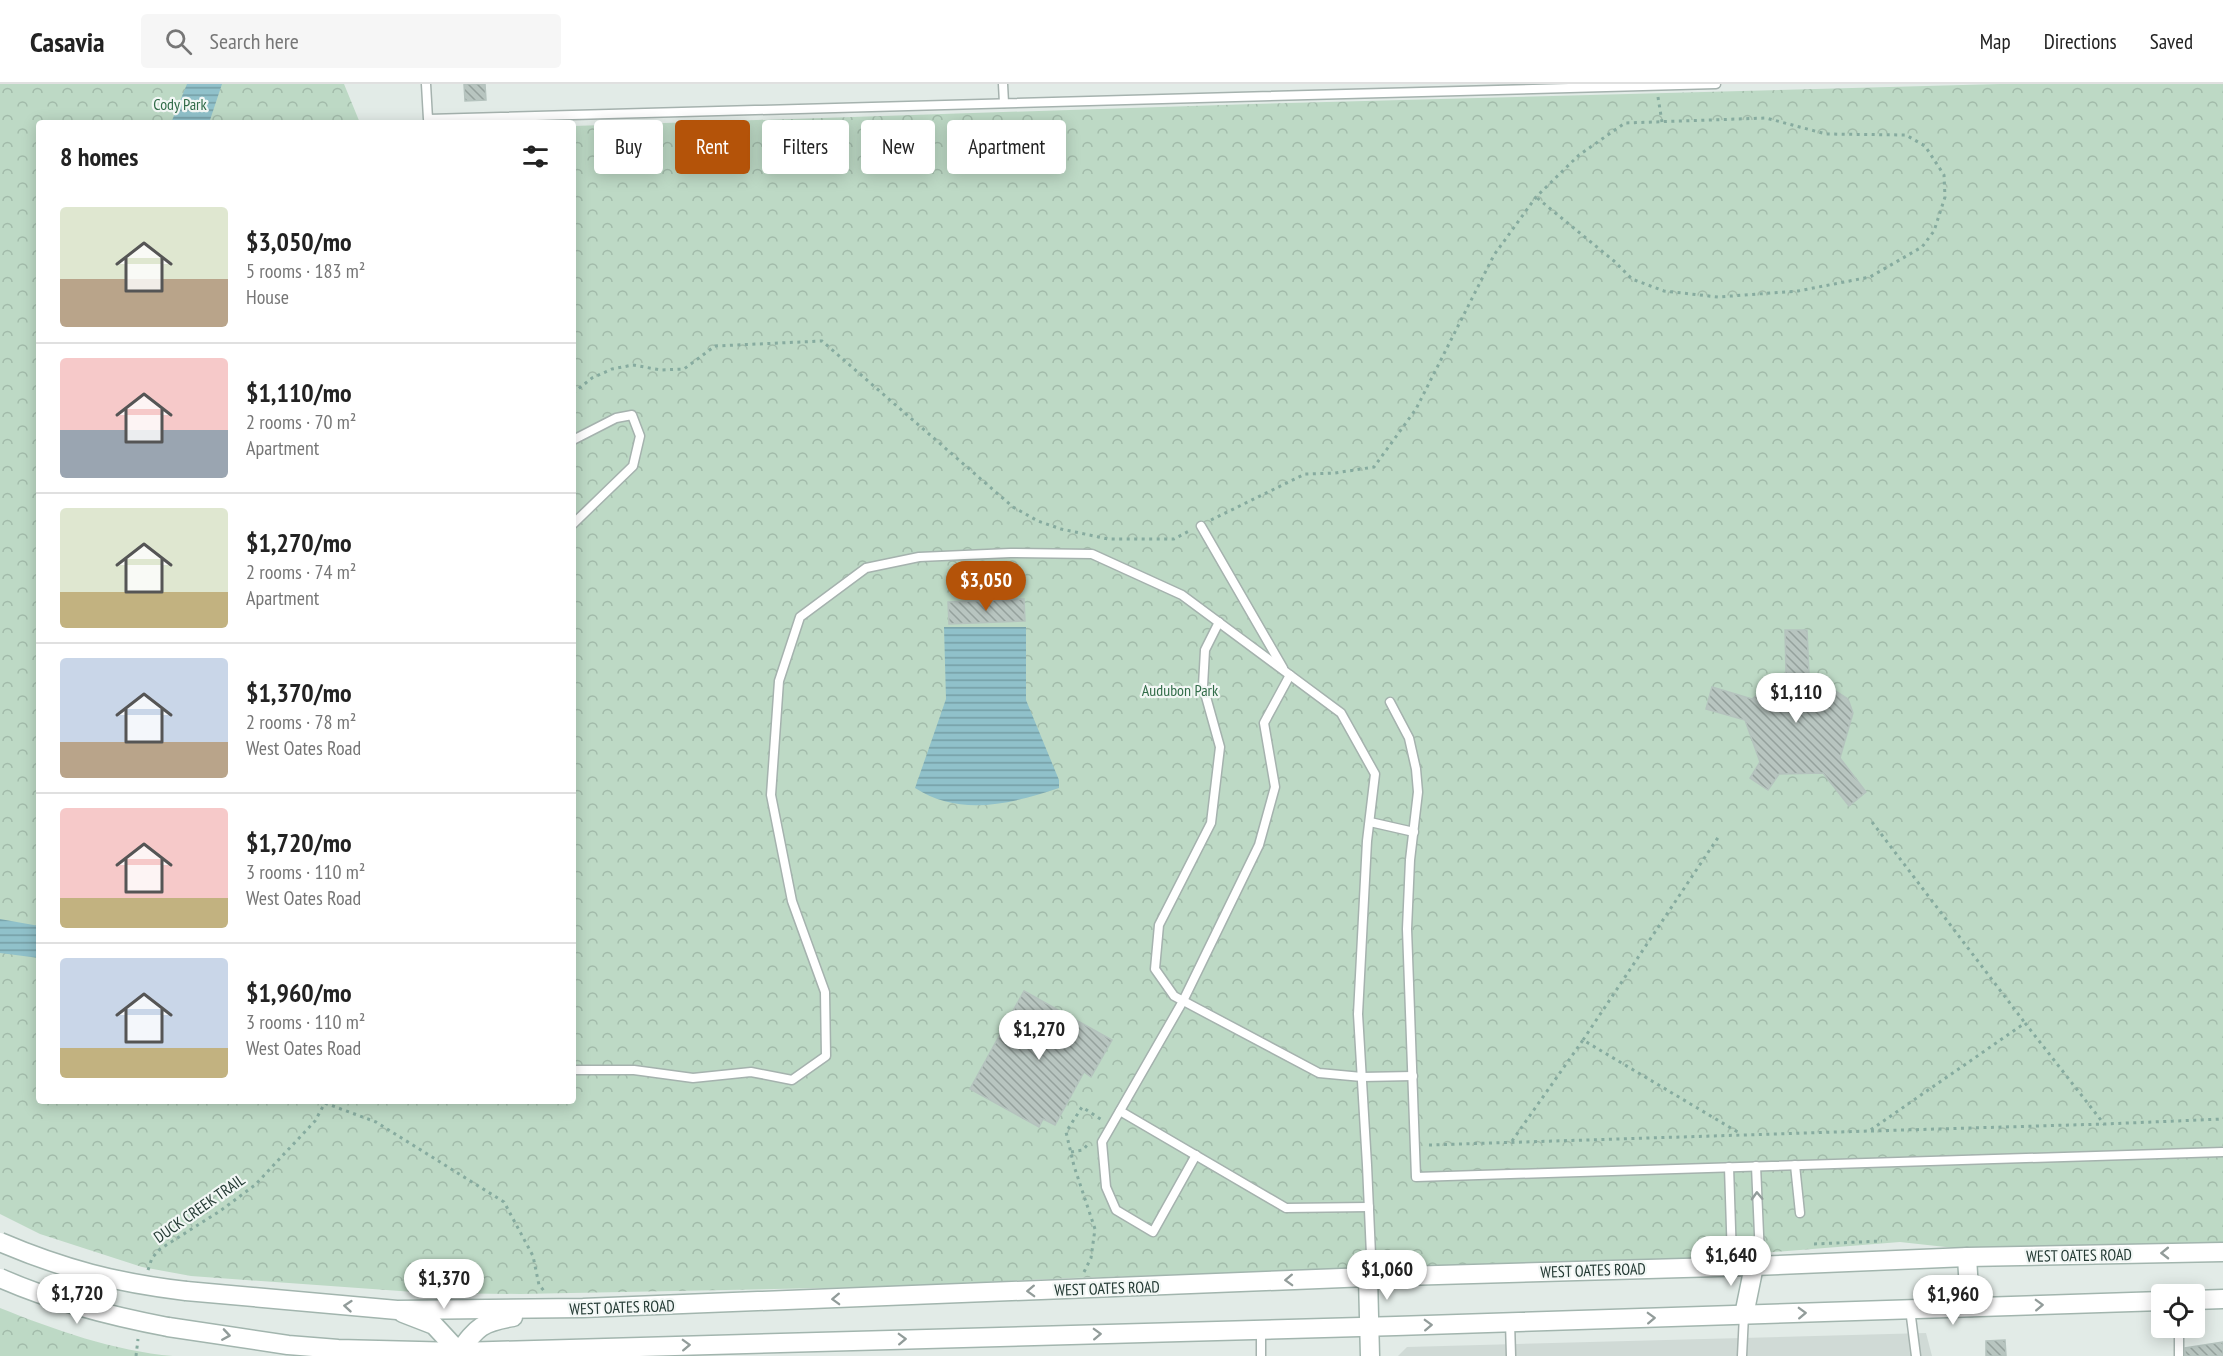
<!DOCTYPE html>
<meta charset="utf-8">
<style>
body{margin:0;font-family:"PT Sans Narrow",sans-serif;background:#f6f6f6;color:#222;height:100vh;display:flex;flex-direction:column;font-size:22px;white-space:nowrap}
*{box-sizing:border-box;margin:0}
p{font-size:20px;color:#767676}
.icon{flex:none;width:33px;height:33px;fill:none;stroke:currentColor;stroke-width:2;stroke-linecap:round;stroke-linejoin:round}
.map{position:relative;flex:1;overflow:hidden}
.sheet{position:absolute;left:36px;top:36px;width:540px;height:984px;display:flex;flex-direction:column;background:#fff;border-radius:6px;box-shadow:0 3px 15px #0003}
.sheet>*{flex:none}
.hud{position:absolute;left:594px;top:36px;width:570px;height:54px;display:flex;gap:12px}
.buttons{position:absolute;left:2151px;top:1200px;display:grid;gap:12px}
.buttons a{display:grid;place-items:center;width:54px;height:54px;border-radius:6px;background:#fff;box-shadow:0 3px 15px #0003;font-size:30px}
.price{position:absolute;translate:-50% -51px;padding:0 14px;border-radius:21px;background:#fff;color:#222;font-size:20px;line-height:39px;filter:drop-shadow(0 2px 3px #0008)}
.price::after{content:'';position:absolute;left:50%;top:36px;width:18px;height:14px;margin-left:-9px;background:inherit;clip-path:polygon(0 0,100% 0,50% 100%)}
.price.current{background:#b45309;color:#fff}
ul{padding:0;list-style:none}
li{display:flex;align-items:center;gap:18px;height:150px;padding:0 24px}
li+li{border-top:2px solid #e0e0e0}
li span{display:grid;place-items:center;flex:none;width:168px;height:120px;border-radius:6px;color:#555}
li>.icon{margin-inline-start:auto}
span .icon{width:72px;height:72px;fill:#fffc;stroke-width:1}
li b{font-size:26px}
h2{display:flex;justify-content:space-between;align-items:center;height:72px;padding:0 24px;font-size:26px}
.pill{padding:0 21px;border-radius:6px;background:#fff;box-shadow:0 3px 15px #0003;font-size:21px;line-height:54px}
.pill.current{background:#b45309;color:#fff}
header{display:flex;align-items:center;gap:36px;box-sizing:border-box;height:84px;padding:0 30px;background:#fff;border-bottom:2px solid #e0e0e0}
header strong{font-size:28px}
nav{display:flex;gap:33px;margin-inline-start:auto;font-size:21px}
.search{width:420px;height:54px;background:#f6f6f6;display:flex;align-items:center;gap:15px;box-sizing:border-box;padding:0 21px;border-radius:6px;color:#767676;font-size:22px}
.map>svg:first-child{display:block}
</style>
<header>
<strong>Casavia</strong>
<div class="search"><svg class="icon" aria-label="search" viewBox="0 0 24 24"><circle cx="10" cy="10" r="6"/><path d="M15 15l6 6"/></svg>Search here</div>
<nav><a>Map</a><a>Directions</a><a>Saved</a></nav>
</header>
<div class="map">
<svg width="2223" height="1272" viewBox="0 0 2223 1272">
<defs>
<pattern id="park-crowns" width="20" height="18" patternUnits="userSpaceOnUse" patternTransform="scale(1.5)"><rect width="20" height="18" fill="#bdd9c5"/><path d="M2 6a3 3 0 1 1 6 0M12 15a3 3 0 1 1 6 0" fill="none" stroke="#a2bbaa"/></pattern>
<pattern id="water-rules" width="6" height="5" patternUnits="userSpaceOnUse" patternTransform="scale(1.5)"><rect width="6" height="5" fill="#90c1ca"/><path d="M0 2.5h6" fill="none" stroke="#759ea5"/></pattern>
<pattern id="building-back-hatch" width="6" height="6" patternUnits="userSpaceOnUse" patternTransform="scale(1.5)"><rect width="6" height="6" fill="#b8c5c0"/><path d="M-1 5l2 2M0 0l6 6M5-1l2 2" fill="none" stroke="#95a19d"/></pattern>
</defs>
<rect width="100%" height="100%" fill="#e2ebe7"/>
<path fill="#d0dad6" d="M1926,1249L1932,1272H1398L1407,1263Z"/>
<g fill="url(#park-crowns)">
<path d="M0,0H344L360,39H39V1017H573V42L1253,20L2000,0H2223V1163L1973,1166L1900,1158L1712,1173L1073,1194L873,1203L520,1210L428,1209L191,1192L142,1183L40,1150L0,1130Z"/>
<path d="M0,1224C55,1246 114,1267 173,1272H0Z"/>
</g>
<g fill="url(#water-rules)">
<path d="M187,0H222L209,39H171Z"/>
<path d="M944,543H1026V616L1059,696V704C1011,720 960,733 915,704L946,615Z"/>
<path d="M0,835L39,842V874L0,869Z"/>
</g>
<g fill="url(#building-back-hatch)" stroke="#b5c3be" stroke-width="1.5">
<path d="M464,0H485L486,16L465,17Z"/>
<path d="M1024,515L1025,537L949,540L948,518Z"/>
<path d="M1785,546H1807L1809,590L1848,615L1853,629L1840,674L1866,708L1849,722L1823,689L1779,690L1768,706L1750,694L1760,678L1745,636L1706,625L1712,603L1752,615L1786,588Z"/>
<path d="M1024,907L1112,956L1091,993L1084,988L1055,1041L1043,1035L1039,1043L970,1005Z"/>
<path d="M2005,1256L2006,1272H1986V1257Z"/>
<path d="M2223,1258V1272H2185V1264Z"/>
</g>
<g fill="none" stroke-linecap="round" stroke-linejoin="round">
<g stroke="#a5b2ae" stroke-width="11">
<g id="lane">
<path d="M426,0L428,35L1716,0"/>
<path d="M1003,0L1004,19"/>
<path d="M573,356L616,334L632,331L640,352L633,382L573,440"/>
<path d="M1201,442L1283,584"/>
<path d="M1219,538L1205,566L1203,602L1220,663L1211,739L1159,841L1155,885L1174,912L1319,989L1362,993L1413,992"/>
<path d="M1390,618L1409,654L1416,685L1418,708L1410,776L1407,845L1416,1093L2223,1068"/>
<path d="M1370,738L1414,748"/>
<path d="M573,986H634L693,994L751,988L792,996L826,972L825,908L792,817L771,711L779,597L800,533L866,484L919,473L1010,469L1092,470L1182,511L1341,629L1375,690L1367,757L1358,930L1367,1081L1371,1171L1369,1192"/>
<path d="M1120,1027L1286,1124L1369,1123"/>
<path d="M1196,1071L1153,1148L1116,1126L1106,1103L1102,1058L1183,917L1259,761L1275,703L1264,639L1290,591"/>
<path d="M1795,1081L1800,1129"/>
<path d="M1729,1083L1732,1175L1741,1178"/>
<path d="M1754,1182L1760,1173L1756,1082"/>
<path d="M1910,1225L1916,1272"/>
<path d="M1510,1238L1511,1272"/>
<path d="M2179,1244V1272"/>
<path d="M1261,1246V1272"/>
<path d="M1742,1272L1744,1231"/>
</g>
</g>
<g stroke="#a2b5ae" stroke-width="21">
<g id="secondary">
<path d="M1967,1173L1970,1223"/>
<path d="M1368,1193L1370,1272"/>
<path d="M186,1207L397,1226L583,1224L1368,1193L1754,1182L1967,1173L2223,1168"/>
<path d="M2194,1216L2223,1215"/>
<path d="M403,1229L434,1241L459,1268"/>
<path d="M1744,1231L1754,1182"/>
<path d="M168,1243L288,1261L338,1265L459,1268L1396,1242L2162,1217"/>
<path d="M459,1268C477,1243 482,1238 513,1233"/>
</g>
</g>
<g stroke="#86ab9f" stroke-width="3" stroke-dasharray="3 4.5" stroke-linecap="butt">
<path d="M1658,13L1662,38"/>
<path d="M573,309L592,294L612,285L633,281L661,286L684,285L715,262L822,257L1013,423L1038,437L1061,445L1108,455H1174L1191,446"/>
<path d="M1211,436L1305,390L1335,389L1374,383L1416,325L1494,171L1536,113L1579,71L1625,39L1766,34L1826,50L1906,51L1925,62L1944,91L1945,113L1934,147L1922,163L1870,193L1798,207L1718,213L1664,207L1632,195L1614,177L1536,113"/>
<path d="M1872,738L2025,939"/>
<path d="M1583,956L1719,752"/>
<path d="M325,1019L376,1038L504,1118L533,1172L539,1201L545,1208"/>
<path d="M1871,1047L2104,1040"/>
<path d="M1512,1057L1583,956L1741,1050"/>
<path d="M1429,1061L1869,1047L2025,939L2104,1040L2223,1035"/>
<path d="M1071,1068L1083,1066L1089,1059"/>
<path d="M1814,1160L1882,1157"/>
<path d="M148,1186L152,1174L160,1165L220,1127L255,1101L315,1037L326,1017"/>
<path d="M1084,1188L1091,1174L1095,1145L1074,1082L1066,1048L1082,1023L1102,1036"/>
<path d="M136,1272L138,1255"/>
</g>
<use href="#lane" stroke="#fff" stroke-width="8"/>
<use href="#secondary" stroke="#fff" stroke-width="18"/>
<g stroke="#a2b5ae" stroke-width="21" stroke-linecap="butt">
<g id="secondary-bridge">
<path d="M0,1158C63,1185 117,1199 186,1207"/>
<path d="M0,1194C54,1218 110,1232 168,1243"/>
</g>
</g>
<use href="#secondary-bridge" stroke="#fff" stroke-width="18"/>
</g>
<defs><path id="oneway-chevron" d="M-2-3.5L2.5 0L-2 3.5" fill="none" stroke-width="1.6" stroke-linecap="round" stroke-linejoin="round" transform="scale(1.5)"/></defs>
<g stroke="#929c9a">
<use href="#oneway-chevron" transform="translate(1757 1112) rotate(-92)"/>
<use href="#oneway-chevron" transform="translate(2165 1169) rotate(179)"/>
<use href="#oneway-chevron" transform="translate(1289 1196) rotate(178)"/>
<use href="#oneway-chevron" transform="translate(1031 1207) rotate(178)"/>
<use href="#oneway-chevron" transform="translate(836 1215) rotate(178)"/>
<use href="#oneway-chevron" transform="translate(2039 1221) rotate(-2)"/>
<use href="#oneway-chevron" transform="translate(348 1222) rotate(-175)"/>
<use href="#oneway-chevron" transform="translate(1802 1229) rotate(-2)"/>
<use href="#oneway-chevron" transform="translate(1651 1234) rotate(-2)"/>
<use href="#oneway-chevron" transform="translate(1428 1241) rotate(-2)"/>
<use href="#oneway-chevron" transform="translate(1097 1250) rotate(-2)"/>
<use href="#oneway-chevron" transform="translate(226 1251) rotate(9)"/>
<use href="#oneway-chevron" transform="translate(902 1255) rotate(-2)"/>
<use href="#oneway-chevron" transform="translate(686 1261) rotate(-2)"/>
</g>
<g text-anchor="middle" stroke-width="4.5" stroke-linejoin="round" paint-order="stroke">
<g font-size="16" fill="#326c49" stroke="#f2f7f5">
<text x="180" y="26">Cody Park</text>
<text x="1180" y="612">Audubon Park</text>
</g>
<g font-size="16" fill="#243a34" stroke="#f2f7f5">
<text transform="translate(199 1124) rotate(-35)" y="6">DUCK CREEK TRAIL</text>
<text transform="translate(2079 1171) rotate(-1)" y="6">WEST OATES ROAD</text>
<text transform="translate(1593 1186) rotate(-2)" y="6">WEST OATES ROAD</text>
<text transform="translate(1107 1204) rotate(-2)" y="6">WEST OATES ROAD</text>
<text transform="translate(622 1223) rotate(-2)" y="6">WEST OATES ROAD</text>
</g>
</g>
</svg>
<div class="buttons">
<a><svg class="icon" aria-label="locate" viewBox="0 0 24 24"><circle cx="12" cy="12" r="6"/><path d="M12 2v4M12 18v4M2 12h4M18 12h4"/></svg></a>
</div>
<b class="price current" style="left:986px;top:528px">$3,050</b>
<b class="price" style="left:1796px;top:640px">$1,110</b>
<b class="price" style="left:1039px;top:977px">$1,270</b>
<b class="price" style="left:1731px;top:1203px">$1,640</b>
<b class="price" style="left:1387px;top:1217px">$1,060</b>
<b class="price" style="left:444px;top:1226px">$1,370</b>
<b class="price" style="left:77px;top:1241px">$1,720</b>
<b class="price" style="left:1953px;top:1242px">$1,960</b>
<div class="hud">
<a class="pill">Buy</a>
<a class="pill current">Rent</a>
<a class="pill">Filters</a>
<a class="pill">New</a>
<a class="pill">Apartment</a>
</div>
<section class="sheet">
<h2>8 homes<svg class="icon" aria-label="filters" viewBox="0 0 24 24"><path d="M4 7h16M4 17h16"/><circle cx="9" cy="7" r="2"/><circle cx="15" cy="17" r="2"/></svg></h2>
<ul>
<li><span style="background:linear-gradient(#dfe7d0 60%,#b9a48a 0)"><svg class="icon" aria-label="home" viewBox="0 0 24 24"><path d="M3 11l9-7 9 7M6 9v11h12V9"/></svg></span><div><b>$3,050/mo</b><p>5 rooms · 183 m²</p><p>House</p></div></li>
<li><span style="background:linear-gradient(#f6c9c9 60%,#9aa5b1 0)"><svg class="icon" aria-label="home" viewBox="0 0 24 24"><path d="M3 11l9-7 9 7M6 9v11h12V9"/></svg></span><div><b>$1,110/mo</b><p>2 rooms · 70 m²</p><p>Apartment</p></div></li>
<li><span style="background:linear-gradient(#dfe7d0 70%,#c2b280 0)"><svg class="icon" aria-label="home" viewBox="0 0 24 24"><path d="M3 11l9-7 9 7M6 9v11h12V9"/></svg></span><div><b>$1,270/mo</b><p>2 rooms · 74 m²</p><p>Apartment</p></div></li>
<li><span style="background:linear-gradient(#c9d6e8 70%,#b9a48a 0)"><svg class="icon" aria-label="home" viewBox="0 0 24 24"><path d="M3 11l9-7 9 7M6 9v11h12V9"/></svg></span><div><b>$1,370/mo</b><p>2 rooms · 78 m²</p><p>West Oates Road</p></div></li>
<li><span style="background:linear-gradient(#f6c9c9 75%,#c2b280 0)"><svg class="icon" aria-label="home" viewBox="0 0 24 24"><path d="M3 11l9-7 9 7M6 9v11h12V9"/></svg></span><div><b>$1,720/mo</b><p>3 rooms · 110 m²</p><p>West Oates Road</p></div></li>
<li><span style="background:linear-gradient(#c9d6e8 75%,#c2b280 0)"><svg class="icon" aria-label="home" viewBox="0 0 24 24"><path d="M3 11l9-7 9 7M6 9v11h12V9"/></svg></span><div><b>$1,960/mo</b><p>3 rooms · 110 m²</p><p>West Oates Road</p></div></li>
</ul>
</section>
</div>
